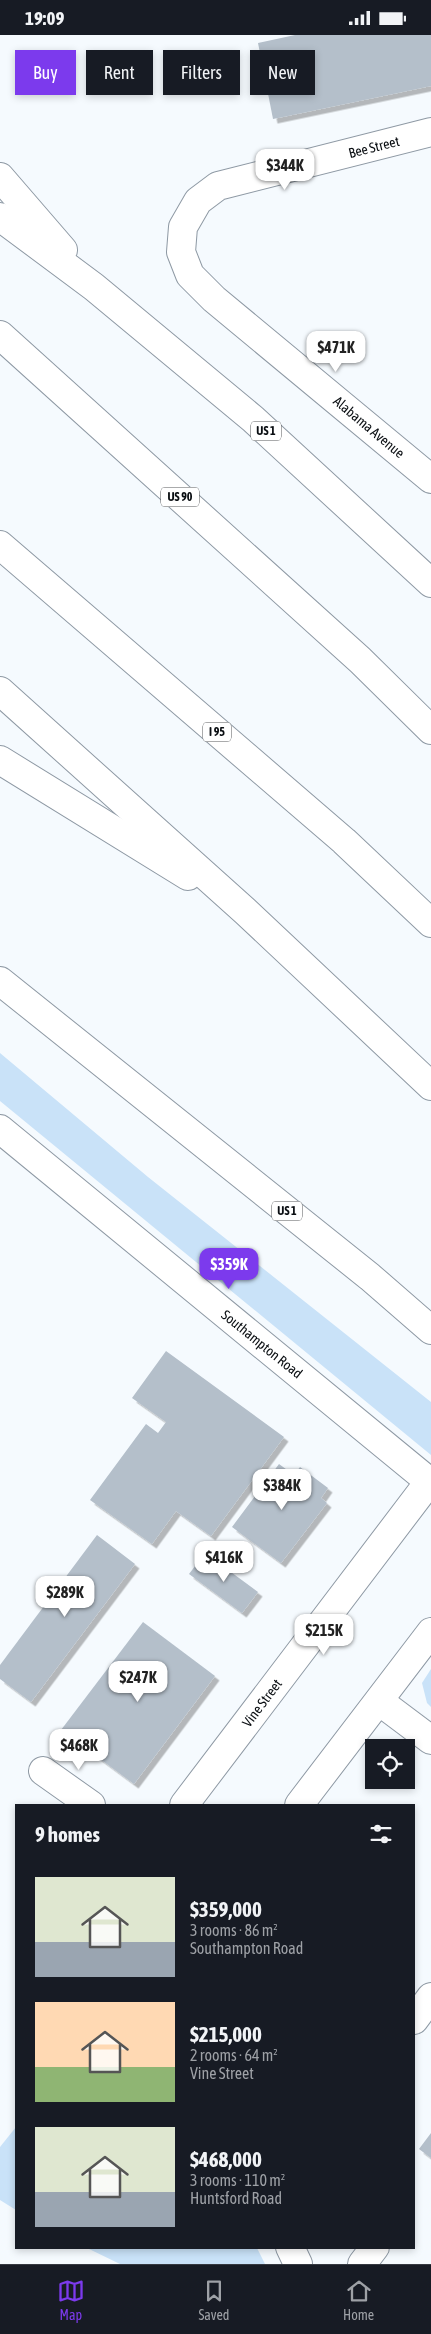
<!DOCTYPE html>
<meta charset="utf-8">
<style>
body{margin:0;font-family:"Asap Condensed",sans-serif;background:#242831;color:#f1f3f6;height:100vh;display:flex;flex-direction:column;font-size:19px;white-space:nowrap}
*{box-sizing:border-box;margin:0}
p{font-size:16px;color:#9ea1a6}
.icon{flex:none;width:28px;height:28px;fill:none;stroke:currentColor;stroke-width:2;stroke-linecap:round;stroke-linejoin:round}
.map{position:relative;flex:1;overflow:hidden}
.side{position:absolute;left:15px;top:1769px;width:400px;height:445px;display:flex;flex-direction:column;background:#171b24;border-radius:0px;box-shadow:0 2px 8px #0003}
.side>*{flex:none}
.hud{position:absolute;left:15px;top:15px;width:401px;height:45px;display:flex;gap:10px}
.buttons{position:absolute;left:365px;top:1704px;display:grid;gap:10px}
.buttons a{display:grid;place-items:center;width:50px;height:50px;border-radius:0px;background:#171b24;box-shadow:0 2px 8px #0003;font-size:25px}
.price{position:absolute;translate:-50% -42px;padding:0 11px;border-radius:10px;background:#fff;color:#222;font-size:16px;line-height:32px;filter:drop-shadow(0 1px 2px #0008)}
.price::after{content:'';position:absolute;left:50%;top:30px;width:15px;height:11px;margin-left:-8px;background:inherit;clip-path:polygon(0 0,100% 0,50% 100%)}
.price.on{background:#7c3aed;color:#fff}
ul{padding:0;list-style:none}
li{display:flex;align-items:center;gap:15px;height:125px;padding:0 20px}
li span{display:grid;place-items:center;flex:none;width:140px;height:100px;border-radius:0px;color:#555}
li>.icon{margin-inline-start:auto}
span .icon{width:60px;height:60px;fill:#fffc;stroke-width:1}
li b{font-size:21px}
h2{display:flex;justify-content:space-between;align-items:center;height:60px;padding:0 20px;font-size:21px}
.pill{padding:0 18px;border-radius:0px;background:#171b24;box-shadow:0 2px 8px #0003;font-size:18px;line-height:45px}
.pill.on{background:#7c3aed;color:#fff}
.status{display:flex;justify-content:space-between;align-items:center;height:35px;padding:0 25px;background:#171b24;direction:ltr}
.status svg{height:14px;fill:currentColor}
.dock{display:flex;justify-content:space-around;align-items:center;height:70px;border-top:1px solid #363941;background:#171b24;font-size:14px;color:#9ea1a6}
.dock a{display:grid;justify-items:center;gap:2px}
.dock .on{color:#7c3aed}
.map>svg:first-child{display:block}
</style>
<div class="status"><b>19:09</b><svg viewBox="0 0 49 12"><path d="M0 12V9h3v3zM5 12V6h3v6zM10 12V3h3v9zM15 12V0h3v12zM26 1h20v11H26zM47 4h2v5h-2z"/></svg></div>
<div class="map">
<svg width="431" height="2229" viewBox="0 0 431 2229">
<defs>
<filter id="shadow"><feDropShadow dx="4.5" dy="4.5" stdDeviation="0" flood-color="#0004"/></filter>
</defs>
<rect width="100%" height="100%" fill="#f5fafe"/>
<g fill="#c9e2f8">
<path d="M0,1018L148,1142L431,1367V1420L0,1066Z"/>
<path d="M431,1634V1672L427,1668L422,1648Z"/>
<path d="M16,2092V2175L0,2165V2112Z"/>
<path d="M87,2213H257L265,2229H120Z"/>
</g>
<g fill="#b4bfca" filter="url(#shadow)">
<path d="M295,0H431V51L273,84L258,8Z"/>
<path d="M166,1316L284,1402L211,1501L176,1476L152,1509L90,1465L146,1389L158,1398L166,1387L132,1363Z"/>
<path d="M279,1429L294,1440L300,1432L328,1453L321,1463L327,1468L281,1528L232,1492Z"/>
<path d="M97,1500L135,1529L31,1667L0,1644V1630Z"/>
<path d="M205,1518L258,1557L242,1578L189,1539Z"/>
<path d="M143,1587L215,1641L134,1749L61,1695Z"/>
<path d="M431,2098V2123L419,2114Z"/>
</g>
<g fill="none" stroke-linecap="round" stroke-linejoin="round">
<g stroke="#8e99a4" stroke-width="30">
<g id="minor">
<path d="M431,97L218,151L198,166L183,192L181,217L190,240L214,264L431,444"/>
<path d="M0,1094L431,1448"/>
<path d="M379,1666L431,1705"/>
<path d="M43,1736L91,1770"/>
<path d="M184,1770L429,1447"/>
<path d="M299,1770L431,1597"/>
<path d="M414,1985L431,1962"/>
<path d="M290,2212L298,2229"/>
<path d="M362,2229L375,2212"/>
</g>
</g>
<g stroke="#8e99a4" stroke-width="30">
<g id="highway">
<path d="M0,142L63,215"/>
<path d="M0,182L94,252L253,384L431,548"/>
<path d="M0,300L360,625L431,695"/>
<path d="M0,510L344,806L431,888"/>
<path d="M0,656L245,876L431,1051"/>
<path d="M0,725L188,841"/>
<path d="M0,946L370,1242L431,1295"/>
</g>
</g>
<use href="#minor" stroke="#fff" stroke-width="28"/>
<use href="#highway" stroke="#fff" stroke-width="28"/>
</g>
<g text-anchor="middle" stroke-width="4.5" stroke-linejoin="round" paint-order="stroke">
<g fill="#fff" stroke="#545659" stroke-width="1">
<rect x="251" y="386.5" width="30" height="19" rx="4"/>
<rect x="161" y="452.5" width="38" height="19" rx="4"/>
<rect x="203" y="687.5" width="28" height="19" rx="4"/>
<rect x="272" y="1166.5" width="30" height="19" rx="4"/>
</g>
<g font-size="12" font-weight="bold" fill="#0a0e12">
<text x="266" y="400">US 1</text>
<text x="180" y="466">US 90</text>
<text x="217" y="701">I 95</text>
<text x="287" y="1180">US 1</text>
</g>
<g font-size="14" fill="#0a0e12" stroke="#fff">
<text transform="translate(374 112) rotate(-14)" y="5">Bee Street</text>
<text transform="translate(369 392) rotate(40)" y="5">Alabama Avenue</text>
<text transform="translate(262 1309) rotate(39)" y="5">Southampton Road</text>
<text transform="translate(262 1668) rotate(-53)" y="5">Vine Street</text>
</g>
</g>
</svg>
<div class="buttons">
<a><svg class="icon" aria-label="locate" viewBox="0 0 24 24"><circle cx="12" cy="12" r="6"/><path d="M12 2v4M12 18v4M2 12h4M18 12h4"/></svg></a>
</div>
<b class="price" style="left:285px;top:156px">$344K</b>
<b class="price" style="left:336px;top:338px">$471K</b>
<b class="price on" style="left:229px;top:1255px">$359K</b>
<b class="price" style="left:282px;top:1476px">$384K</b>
<b class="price" style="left:224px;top:1548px">$416K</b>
<b class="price" style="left:65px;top:1583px">$289K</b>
<b class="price" style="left:324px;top:1621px">$215K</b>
<b class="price" style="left:138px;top:1668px">$247K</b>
<b class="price" style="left:79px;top:1736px">$468K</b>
<div class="hud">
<a class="pill on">Buy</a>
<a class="pill">Rent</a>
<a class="pill">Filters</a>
<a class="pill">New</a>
</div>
<section class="side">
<h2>9 homes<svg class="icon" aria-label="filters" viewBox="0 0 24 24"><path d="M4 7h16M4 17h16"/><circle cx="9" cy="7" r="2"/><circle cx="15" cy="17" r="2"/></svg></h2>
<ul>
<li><span style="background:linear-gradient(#dfe7d0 65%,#9aa5b1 0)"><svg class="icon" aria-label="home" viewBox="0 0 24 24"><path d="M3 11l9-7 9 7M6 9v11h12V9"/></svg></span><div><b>$359,000</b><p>3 rooms · 86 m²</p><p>Southampton Road</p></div></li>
<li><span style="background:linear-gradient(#ffd9b3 65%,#8fb573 0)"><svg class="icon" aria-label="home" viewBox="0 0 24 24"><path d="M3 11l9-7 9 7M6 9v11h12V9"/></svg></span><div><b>$215,000</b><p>2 rooms · 64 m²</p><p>Vine Street</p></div></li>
<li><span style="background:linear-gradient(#dfe7d0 65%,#9aa5b1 0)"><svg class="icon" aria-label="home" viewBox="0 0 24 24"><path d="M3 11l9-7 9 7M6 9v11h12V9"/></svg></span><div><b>$468,000</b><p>3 rooms · 110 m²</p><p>Huntsford Road</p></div></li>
</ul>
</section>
</div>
<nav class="dock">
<a class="on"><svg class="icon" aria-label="map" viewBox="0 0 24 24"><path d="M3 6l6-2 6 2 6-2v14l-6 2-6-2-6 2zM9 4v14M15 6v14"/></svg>Map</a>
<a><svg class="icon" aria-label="saved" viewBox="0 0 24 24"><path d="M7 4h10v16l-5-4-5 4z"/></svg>Saved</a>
<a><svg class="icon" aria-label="home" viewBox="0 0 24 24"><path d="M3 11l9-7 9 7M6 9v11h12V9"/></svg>Home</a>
</nav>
